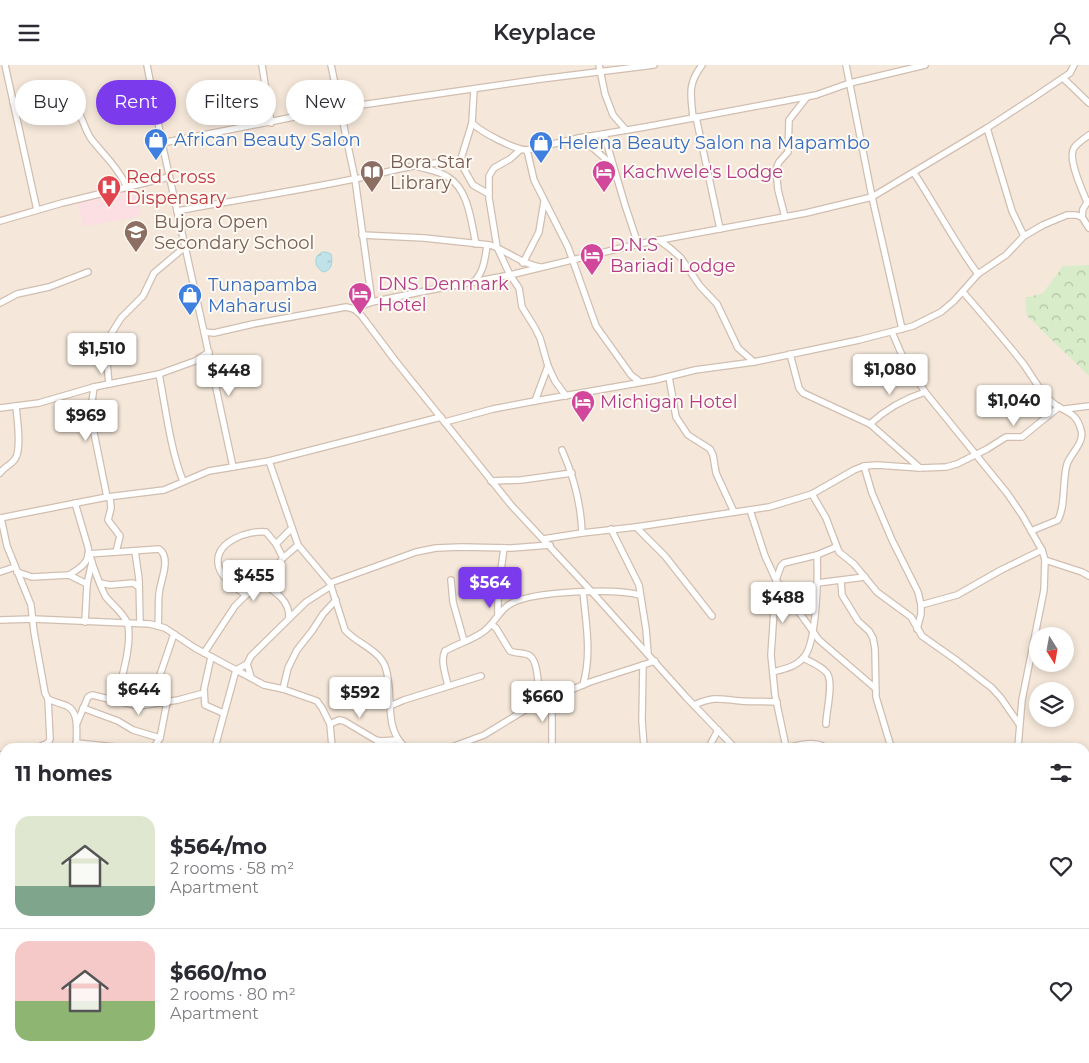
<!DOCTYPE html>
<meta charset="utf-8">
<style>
body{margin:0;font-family:Montserrat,sans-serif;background:#f2f2f3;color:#2b2b33;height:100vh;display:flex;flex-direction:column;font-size:19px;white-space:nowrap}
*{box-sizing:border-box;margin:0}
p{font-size:16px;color:#7c7c81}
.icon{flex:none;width:28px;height:28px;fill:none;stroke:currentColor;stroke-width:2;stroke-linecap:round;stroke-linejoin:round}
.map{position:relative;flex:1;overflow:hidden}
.sheet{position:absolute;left:0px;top:678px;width:1090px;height:321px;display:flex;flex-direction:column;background:#fff;border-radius:15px 15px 0 0;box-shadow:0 2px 8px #0003}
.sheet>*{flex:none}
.hud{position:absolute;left:15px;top:15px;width:500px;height:45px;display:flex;gap:10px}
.needle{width:32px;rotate:169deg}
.fabs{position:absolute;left:1029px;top:562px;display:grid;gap:10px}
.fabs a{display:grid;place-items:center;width:45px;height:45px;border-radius:50%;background:#fff;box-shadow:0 2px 8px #0003;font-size:25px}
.price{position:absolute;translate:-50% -42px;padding:0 11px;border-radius:5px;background:#fff;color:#222;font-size:16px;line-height:32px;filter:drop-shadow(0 1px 2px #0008)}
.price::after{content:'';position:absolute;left:50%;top:30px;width:15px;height:11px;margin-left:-8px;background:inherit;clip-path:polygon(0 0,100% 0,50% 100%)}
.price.active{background:#7c3aed;color:#fff}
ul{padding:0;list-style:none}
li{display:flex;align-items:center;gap:15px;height:125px;padding:0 15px}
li+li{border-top:1px solid #e1e1e2}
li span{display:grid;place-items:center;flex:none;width:140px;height:100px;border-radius:15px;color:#555}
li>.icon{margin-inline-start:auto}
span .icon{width:60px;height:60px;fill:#fffc;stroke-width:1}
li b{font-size:21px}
h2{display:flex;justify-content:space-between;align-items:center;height:60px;padding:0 15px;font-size:21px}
.chip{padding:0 18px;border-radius:22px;background:#fff;box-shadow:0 2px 8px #0003;font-size:18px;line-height:45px}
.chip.active{background:#7c3aed;color:#fff}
header{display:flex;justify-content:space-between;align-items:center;height:65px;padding:0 15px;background:#fff;font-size:22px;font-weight:600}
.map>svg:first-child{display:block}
</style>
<header><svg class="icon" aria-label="menu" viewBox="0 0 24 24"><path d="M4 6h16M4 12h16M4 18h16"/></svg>Keyplace<svg class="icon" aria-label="person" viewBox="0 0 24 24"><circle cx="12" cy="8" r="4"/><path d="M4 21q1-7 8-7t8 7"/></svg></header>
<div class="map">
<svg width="1089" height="998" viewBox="0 0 1089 998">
<defs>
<pattern id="forest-crowns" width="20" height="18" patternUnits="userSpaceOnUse" patternTransform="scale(1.25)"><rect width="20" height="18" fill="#d8ecc9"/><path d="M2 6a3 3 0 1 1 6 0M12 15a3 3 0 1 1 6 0" fill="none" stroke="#b4c2a5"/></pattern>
<pattern id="water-ripples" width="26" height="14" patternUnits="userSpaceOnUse" patternTransform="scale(1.25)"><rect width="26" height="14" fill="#bfe3e8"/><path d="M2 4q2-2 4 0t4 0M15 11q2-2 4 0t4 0" fill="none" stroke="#a0bbbe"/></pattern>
</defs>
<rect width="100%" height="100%" fill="#fdf6ec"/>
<path fill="#f5e8da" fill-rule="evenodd" d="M0,0H1089V998H467V994H1085V682H5V994H435V998H0ZM1038,571H1065V599H1038ZM1038,626H1065V654H1038Z"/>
<path fill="#fbdfe3" d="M135,122L141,151L83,162L77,135Z"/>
<path fill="url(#forest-crowns)" d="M1089,200V311L1027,251L1025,233L1043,228L1063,201Z"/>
<path fill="url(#water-ripples)" stroke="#a5d3da" d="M322,187H326L331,189C333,197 332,206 323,207C317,203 314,198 317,191Z"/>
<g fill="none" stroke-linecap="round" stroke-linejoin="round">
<g stroke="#d1beb0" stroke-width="8">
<g id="minor">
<path d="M5,0L37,145"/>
<path d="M147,0L162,78L204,267L214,268L253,259L346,242L354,244L361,250L394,294L511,440L592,527L686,632L734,682"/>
<path d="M262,0L271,58"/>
<path d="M331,0L355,114L372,237"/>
<path d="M599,0L605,29L613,50L626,65"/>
<path d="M846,0L872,132L902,264"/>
<path d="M1063,13L1089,38"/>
<path d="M13,37C33,35 64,26 78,47C84,56 85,66 92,75C105,91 118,103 127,122"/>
<path d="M696,52L720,164"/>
<path d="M693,53C691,30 687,20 702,0"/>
<path d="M472,58C481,67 515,85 527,85L579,73L645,62L816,30L850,18L925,0"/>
<path d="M987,63L1012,146L1024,171"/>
<path d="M604,69L625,140L638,179"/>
<path d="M579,73L592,82L611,99"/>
<path d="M162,78L340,43L541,14L654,0"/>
<path d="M520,85L510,94L494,103L489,111V133L497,182L510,210L519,223L522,242L535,263L540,273L548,301L555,316L566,331"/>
<path d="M527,85L534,115L568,182L596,261L631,310L640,317"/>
<path d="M460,97L472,58L474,24"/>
<path d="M419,102C429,105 439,106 448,112C469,125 471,157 476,179"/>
<path d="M914,108C936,141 954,177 978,209"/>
<path d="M1087,137C1083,127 1067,93 1074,83C1077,78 1084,74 1089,70"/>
<path d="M177,146C236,135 296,126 354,114C389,107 424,96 460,97L473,120L489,129"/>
<path d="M785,152L778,125L776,104L779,97L788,87L789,55L807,32"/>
<path d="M1082,152L1083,144L1088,136"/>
<path d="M0,156L62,138L169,112"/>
<path d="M362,170L424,173L490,180C508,186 521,199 540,202"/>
<path d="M659,175L671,184L681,193L700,221L717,239L738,283L754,297"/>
<path d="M523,198L539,167L544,137"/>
<path d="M474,217C484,206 485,194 487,180"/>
<path d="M963,227C983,250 1003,273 1022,297C1031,309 1041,328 1052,337C1064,348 1076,345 1081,365C1085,377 1071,388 1067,399C1062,416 1066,440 1058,455L1031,466"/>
<path d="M0,238L17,229L49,222L88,207"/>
<path d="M354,244L372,237L420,227L510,210L638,179L806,148L872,132L987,63L1033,33L1070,8L1074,0"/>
<path d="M204,267L233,402"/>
<path d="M892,267L901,288L925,327L1007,428L1022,450L1042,485L1045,495L1044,525L1022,635L1018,682"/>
<path d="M790,289L799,323L803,328L870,359L920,403"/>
<path d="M159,309C166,345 170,383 183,416"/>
<path d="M669,312L676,352L688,370L710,384L713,390L716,408L734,447"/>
<path d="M109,319L106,288L108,274L121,253L143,231L154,208L186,181"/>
<path d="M94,322L91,344L92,358L107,432"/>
<path d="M535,336L548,301"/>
<path d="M0,343L39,338L94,322L159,309L195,296L209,287"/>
<path d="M1065,344L1089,341"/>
<path d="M445,357L493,344L535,336L655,315L695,305L754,297L859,275L913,261L941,247L954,236L978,209L1006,190L1024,171L1043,160L1067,150H1076L1082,152L1089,163"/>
<path d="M870,359C886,344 904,334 925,327"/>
<path d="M562,385C574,412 581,438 582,468"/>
<path d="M269,396L298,480L330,518L345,565C356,578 378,584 385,601C395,627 382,662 405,682"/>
<path d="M864,401L872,428L892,475L918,527L921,540V549L917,564"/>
<path d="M0,408C4,402 11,400 15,394C22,384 17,354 16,341"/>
<path d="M491,416L521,415L572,408"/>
<path d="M812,429L826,453L839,487L854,499L877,527L911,552L922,571L956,595L992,623L1001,633L1019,659"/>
<path d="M110,432L111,443L108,455L120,471L116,487"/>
<path d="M75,438L88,482C88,489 102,526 106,532C113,541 125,549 128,560C132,582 121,614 116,636"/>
<path d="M750,445L765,491L776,515L771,590L775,630L786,682"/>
<path d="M0,453L107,432L164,425L209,406L269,396L441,352"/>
<path d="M1,453L7,481L31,540L34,567L45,628L48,634C54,637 60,638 67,641C81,648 75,670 77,682"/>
<path d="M636,462L665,491L712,551"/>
<path d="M611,464L639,520L646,564L648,589"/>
<path d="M543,474L582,468L636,462L769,442L812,429L854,405L864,401L877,400L920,403L946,402L957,399L987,384L1006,372H1022L1059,342"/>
<path d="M276,479L292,463"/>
<path d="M836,482L817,490L784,498L781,501L776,515L819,575L875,623"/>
<path d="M135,486L139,514L140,558"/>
<path d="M1045,495L1082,507L1089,511"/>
<path d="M0,507L15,502"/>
<path d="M17,507L32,512L69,510L87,519"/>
<path d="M69,510C77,505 88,499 88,489L159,484C172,493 160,516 159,529C158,540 159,550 158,561"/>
<path d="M451,515L453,537L464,576"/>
<path d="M841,516L842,530L858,556L869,566L873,573L875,584L876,632L891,682"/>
<path d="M100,518L110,520L133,518L139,522"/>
<path d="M330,518L416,487L436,483L461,482L512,483L550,480"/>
<path d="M817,518L865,512"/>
<path d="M263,519C275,526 290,536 289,553"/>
<path d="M246,530C236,523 219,512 218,498C216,476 249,465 266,467L276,479L283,493"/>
<path d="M921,540L957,530L1001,505L1042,485"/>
<path d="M498,550C497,527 501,506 504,483"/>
<path d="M0,555L33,554L150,559L165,563L195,583L264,620L283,624L317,636L322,643L330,659L332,682"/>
<path d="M85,557L87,519L92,497"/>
<path d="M492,560L496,563L510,586C516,589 525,587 530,591C539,597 539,629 538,639"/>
<path d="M204,588L235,541L246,530L263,519L283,493L298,480"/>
<path d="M211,592L204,624L205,640L223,648"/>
<path d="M803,593C811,597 821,601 827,608C834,618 826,647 826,659"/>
<path d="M643,600L642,655L644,682"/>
<path d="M773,607C784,604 796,602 804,592C817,577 818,511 817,490"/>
<path d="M251,612L247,599L251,591L306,537L331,521"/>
<path d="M583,620C592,589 586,559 583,527"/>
<path d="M448,621C446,610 440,596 445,586C457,579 472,575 483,567C495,559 499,544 512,538C536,526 615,523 640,530"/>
<path d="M283,624L288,603L297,585L312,566L323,549L336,535"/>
<path d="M150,639L174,569"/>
<path d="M694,640C715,631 719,634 741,636C753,637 765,636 777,637"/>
<path d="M390,641L404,635L481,611"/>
<path d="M83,643L118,656L133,665L160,673"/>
<path d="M77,658L88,632L92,630L139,641L178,635L204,628"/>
<path d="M330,659L339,655L344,656L376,675L381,676L397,675"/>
<path d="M76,678L116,682"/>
<path d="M39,682L48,678L50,674L48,634"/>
<path d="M154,682L160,673L167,637"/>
<path d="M215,682L236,605L247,599"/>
<path d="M452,682L484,670L530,642L590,617L655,596"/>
<path d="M552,682V634"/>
<path d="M709,682L718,665"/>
<path d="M789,682C801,680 813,676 825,682"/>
<path d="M0,690L5,689"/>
<path d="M0,751L5,750"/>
<path d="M1085,820L1089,818"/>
<path d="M0,826L5,828"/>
<path d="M0,857L5,856"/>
<path d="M0,908H5"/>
<path d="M0,952H5"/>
<path d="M1085,988L1089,986"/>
<path d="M78,994V998"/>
<path d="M559,994H561"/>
<path d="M667,994L670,998"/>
<path d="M799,994L800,998"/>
<path d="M1001,994V998"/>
<path d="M1074,994L1080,998"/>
<path d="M245,998L247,994"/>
<path d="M389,998V994"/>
<path d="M512,998L513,994"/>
<path d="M566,998V994"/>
<path d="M951,998L957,994"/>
</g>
</g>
<use href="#minor" stroke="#fff" stroke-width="5.5"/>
</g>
<defs>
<g id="shop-pin" transform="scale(1.25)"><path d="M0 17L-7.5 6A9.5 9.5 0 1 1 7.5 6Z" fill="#3f7fe0" stroke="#fffaf3"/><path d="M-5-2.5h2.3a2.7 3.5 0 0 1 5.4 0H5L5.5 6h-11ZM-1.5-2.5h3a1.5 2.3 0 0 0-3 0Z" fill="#fff"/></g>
<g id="library-pin" transform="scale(1.25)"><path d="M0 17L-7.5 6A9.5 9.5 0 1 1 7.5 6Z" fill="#8d6e63" stroke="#fffaf3"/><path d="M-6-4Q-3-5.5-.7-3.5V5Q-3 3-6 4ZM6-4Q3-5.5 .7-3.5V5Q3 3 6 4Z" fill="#fff"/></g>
<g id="hotel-pin" transform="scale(1.25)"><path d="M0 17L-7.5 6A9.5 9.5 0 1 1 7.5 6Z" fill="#d1479c" stroke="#fffaf3"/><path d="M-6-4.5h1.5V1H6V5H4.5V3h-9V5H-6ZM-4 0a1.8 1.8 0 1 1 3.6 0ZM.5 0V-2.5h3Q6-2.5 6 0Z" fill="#fff"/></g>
<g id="hospital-pin" transform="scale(1.25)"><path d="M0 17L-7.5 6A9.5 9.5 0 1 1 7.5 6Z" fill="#e0444e" stroke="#fffaf3"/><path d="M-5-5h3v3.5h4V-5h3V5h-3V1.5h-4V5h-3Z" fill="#fff"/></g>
<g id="school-pin" transform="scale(1.25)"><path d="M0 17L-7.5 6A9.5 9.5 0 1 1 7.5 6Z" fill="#8d6e63" stroke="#fffaf3"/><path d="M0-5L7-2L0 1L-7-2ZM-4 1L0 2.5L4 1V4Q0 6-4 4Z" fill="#fff"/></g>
</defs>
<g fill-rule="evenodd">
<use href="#shop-pin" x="156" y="75"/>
<use href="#shop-pin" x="541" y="78"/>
<use href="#library-pin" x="372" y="107"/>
<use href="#hotel-pin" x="604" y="107"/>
<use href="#hospital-pin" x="109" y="122"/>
<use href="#school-pin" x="136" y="167"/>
<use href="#hotel-pin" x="592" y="190"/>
<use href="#hotel-pin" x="360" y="229"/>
<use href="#shop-pin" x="190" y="230"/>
<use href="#hotel-pin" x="583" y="337"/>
</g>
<g text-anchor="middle" stroke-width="4" stroke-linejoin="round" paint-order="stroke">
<g font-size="18" fill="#366cbe" stroke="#fffaf3" text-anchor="start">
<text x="174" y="81">African Beauty Salon</text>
<text x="558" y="84">Helena Beauty Salon na Mapambo</text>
<text x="208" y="226">Tunapamba<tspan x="208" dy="21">Maharusi</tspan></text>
</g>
<g font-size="18" fill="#785e54" stroke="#fffaf3" text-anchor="start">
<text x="390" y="103">Bora Star<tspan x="390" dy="21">Library</tspan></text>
<text x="154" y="163">Bujora Open<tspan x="154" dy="21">Secondary School</tspan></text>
</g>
<g font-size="18" fill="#b23c85" stroke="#fffaf3" text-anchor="start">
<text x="622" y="113">Kachwele's Lodge</text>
<text x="610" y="186">D.N.S<tspan x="610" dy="21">Bariadi Lodge</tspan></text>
<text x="378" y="225">DNS Denmark<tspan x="378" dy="21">Hotel</tspan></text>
<text x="600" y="343">Michigan Hotel</text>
</g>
<g font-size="18" fill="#be3a42" stroke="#fffaf3" text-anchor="start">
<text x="126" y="118">Red Cross<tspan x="126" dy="21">Dispensary</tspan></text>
</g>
</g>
</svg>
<div class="fabs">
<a><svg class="needle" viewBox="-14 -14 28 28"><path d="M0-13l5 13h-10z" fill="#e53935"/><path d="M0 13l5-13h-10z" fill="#7c7c81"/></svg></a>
<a><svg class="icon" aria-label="layers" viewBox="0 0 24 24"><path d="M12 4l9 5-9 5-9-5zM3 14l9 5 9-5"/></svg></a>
</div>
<b class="price" style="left:102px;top:310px">$1,510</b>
<b class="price" style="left:890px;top:331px">$1,080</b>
<b class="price" style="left:229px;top:332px">$448</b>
<b class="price" style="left:1014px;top:362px">$1,040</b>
<b class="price" style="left:86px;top:377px">$969</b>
<b class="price" style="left:254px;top:537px">$455</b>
<b class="price active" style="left:490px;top:544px">$564</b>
<b class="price" style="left:783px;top:559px">$488</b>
<b class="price" style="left:139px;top:651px">$644</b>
<b class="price" style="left:360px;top:654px">$592</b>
<b class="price" style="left:543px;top:658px">$660</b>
<div class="hud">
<a class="chip">Buy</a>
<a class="chip active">Rent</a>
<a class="chip">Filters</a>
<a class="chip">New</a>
</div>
<section class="sheet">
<h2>11 homes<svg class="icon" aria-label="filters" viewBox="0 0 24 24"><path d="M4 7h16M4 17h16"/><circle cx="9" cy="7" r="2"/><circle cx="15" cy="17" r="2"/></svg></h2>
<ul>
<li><span style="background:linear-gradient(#dfe7d0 70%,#7fa58c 0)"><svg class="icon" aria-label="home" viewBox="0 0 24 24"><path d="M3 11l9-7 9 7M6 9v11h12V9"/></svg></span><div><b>$564/mo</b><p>2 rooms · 58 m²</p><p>Apartment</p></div><svg class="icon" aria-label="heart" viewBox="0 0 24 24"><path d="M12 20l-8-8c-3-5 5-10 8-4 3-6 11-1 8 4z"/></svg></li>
<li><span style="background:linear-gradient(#f6c9c9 60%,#8fb573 0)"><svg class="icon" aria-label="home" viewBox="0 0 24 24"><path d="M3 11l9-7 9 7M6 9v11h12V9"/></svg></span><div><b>$660/mo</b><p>2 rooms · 80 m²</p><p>Apartment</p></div><svg class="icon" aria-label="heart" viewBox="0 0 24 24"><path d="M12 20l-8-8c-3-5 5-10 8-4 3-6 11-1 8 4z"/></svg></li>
</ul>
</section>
</div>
